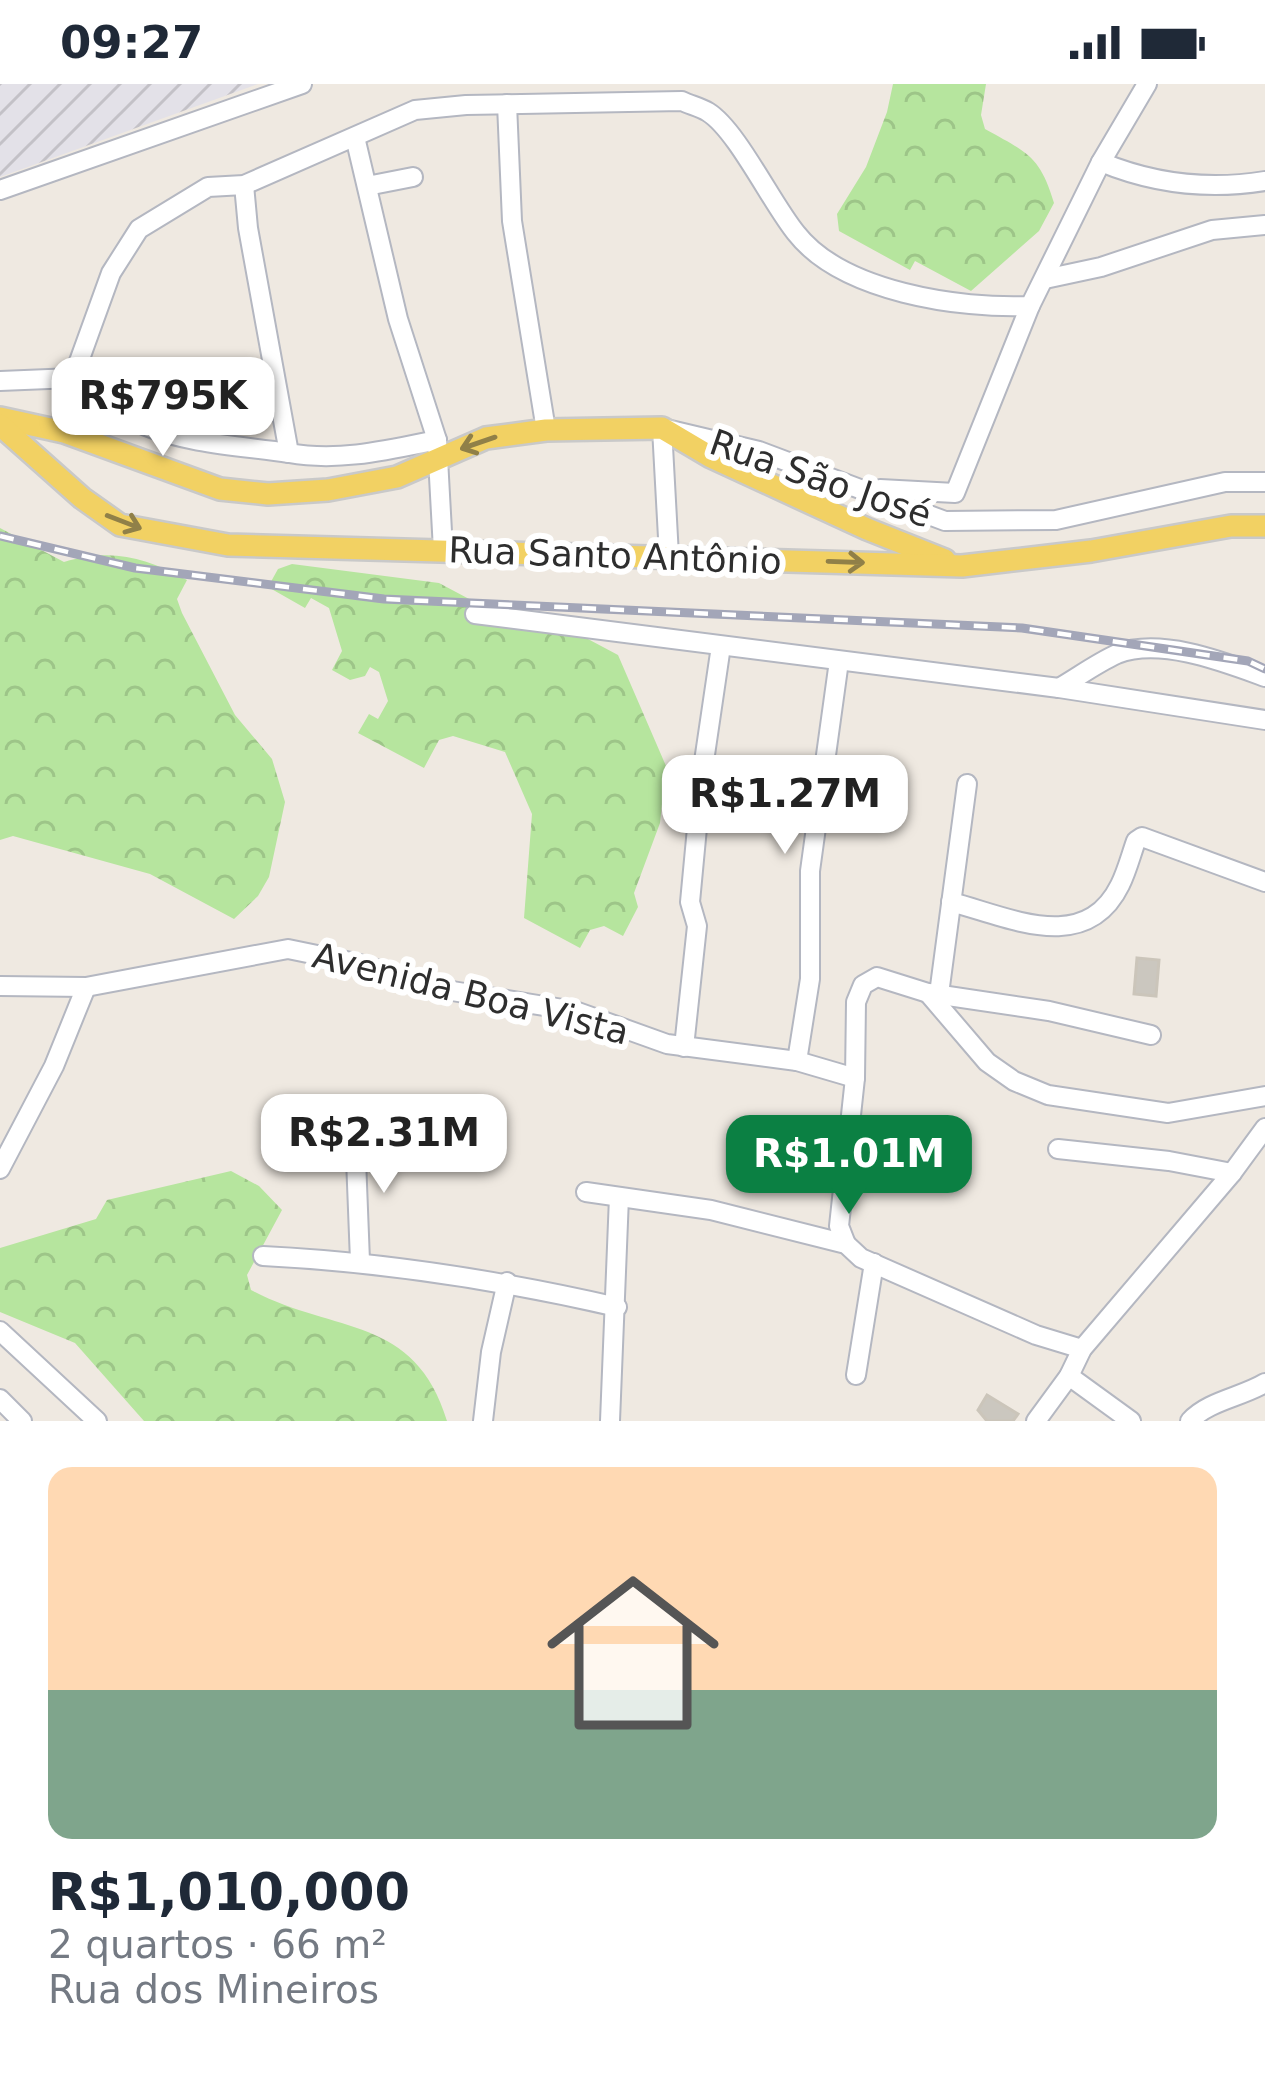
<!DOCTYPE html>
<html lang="pt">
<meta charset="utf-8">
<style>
body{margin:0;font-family:"DejaVu Sans",sans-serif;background:#f2f2f3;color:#1f2937;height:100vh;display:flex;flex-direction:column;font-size:45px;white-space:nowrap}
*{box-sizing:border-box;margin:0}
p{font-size:39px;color:#747a83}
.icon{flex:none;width:66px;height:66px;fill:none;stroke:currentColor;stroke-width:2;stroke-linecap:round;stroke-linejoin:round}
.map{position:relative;height:1337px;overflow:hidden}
.sheet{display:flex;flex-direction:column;background:#fff;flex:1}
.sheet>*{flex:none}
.price{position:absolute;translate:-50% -102px;padding:0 27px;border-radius:24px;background:#fff;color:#222;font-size:39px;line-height:78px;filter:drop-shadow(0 3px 6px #0008)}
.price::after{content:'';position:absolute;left:50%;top:72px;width:36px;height:27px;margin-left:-18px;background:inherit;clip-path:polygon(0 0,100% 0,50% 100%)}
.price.on{background:#0b8043;color:#fff}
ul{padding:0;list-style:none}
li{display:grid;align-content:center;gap:24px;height:636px;padding:0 48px}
li span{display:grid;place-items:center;height:372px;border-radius:24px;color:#555}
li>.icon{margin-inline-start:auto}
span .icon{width:216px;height:216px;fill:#fffc;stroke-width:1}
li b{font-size:51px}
.status{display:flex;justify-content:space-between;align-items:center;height:84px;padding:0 60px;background:#fff;direction:ltr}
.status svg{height:33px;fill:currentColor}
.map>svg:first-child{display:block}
</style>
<div class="status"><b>09:27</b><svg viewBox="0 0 49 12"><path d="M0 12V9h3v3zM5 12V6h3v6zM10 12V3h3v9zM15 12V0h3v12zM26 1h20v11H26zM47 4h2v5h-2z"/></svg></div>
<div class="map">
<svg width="1265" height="1337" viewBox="0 0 1265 1337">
<defs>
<pattern id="industrial-furrows" width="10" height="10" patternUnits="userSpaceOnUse" patternTransform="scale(3)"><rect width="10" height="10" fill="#e3e1e8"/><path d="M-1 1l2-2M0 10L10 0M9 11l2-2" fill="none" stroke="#c3c1c7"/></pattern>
<pattern id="forest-crowns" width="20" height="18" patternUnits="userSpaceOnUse" patternTransform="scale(3)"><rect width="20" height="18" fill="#b6e59e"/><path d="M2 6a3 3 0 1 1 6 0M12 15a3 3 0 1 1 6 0" fill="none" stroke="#9dc588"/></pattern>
</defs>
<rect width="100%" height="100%" fill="#efe9e1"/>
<path fill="url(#industrial-furrows)" d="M0,0H258L0,93Z"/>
<g fill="url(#forest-crowns)">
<path d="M893,0H986L981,31L985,45C1026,68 1040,71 1054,119L1039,147L971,207L915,177L910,186L839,147L837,130L866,83L887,28Z"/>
<path d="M0,444L64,478C112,464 144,473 187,496L177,515L182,529L235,631L272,675L285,718L269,793L258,812L234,835L150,790L13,752L0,756Z"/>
<path d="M292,480L439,499L514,539L571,546L618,571L666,682L660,739L634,809L638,823L623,852L604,842L590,846L580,864L524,834L532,730L505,668L453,652L439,656L424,684L358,649L369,630L378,635L388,617L379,588L370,583L365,592L350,596L332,586L342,567L329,524L311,514L305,524L268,503L278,485Z"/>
<path d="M231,1087L259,1102L282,1126L247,1191L251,1206C332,1250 415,1230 447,1337H144L75,1259L0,1228V1164L96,1135L107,1116Z"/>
</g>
<g fill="#cbc7bf" stroke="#cbc5ba" stroke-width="3">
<path d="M1137,874L1159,876L1156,912L1134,910Z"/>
<path d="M987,1311L1018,1330L1013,1337H987L978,1326Z"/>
</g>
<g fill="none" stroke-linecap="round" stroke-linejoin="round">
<g stroke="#b4b7c1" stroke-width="22">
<g id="minor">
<path d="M507,20L512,137L546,346"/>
<path d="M355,53L398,235L437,356L443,466"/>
<path d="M1101,78C1154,100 1209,106 1265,97"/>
<path d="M244,101L248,144L289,369C339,378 388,366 437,356"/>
<path d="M367,102L413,93"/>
<path d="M0,106L302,0"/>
<path d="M1045,195L1101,183L1212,146L1265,141"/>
<path d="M73,294C96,312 119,331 146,342C189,360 242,362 289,369"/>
<path d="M0,297L73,294L111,189L139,145L208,103L244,101L415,26L466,21L682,17C690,21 700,23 708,28C737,46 772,120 796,149C842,208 959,225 1030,222L1101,78L1147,0"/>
<path d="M880,405L955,409L1030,222"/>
<path d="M669,472L662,344L759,367L945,437L1056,436L1225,398H1265"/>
<path d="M475,530L1059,604L1265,636"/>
<path d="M1059,604C1078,593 1097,579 1117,570C1160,553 1224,578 1265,593"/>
<path d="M951,818C1009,833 1085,872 1120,801C1127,787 1131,771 1136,757L1142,753L1265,798"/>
<path d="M0,902L86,903L288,865L356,879L446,906L575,927L667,960L797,977L855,994"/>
<path d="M928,909L987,978L1014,997L1048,1011L1168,1029L1265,1012"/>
<path d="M939,910L967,700"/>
<path d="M684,963L697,842L690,818L702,691L721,562"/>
<path d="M797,977L810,895V787L839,577"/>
<path d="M355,1049L360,1177"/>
<path d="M1058,1065L1169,1077L1232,1089"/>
<path d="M0,1085L54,982L86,903"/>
<path d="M586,1108L711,1126L846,1160L861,1174L1036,1251L1082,1265"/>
<path d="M846,1160L839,1142L855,994L856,918L863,901L877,893L928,909L1049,927L1151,951"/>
<path d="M263,1172C384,1178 499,1196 617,1223"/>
<path d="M0,1247L97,1337"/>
<path d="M856,1291L874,1179"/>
<path d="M1069,1292L1131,1337"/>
<path d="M0,1315L22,1337"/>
<path d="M483,1337L491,1268L507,1198"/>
<path d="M610,1337L619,1113"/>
<path d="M1036,1337L1069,1292L1082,1265L1232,1089L1265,1044"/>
<path d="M1190,1337C1208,1317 1242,1313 1265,1299"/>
</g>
</g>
<g stroke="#c9c9c9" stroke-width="26">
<g id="major">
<path d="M0,334L64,348L220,405L268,410L328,406L397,393L486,354L546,346L662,344L711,373L867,445L945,476"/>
<path d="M0,341L82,414L120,441L228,461L962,482L1091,467L1231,442H1265"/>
</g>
</g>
<use href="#minor" stroke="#fff" stroke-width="18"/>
<use href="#major" stroke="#f2d163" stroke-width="21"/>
<g stroke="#a3a6b8" stroke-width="9">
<path id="rail" d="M0,452L135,484L384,515L1022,544L1248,577L1265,585"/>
</g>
<use href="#rail" stroke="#fff" stroke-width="4.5" stroke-dasharray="14" stroke-linecap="butt"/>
</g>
<defs><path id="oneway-shaft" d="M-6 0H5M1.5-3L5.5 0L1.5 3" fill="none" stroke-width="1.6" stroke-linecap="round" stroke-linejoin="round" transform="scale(3)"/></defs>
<g stroke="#908048">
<use href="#oneway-shaft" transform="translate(478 359) rotate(161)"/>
<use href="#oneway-shaft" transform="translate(124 438) rotate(21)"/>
<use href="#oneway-shaft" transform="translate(846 478) rotate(2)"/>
</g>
<g text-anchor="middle" stroke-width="12" stroke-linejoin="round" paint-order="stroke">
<g font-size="36" fill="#2e2e2e" stroke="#fff">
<text transform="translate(821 394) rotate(19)" y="13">Rua São José</text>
<text transform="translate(615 471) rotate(2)" y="13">Rua Santo Antônio</text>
<text transform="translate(471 909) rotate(14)" y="13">Avenida Boa Vista</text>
</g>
</g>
</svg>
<b class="price" style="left:163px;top:375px">R$795K</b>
<b class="price" style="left:785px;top:773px">R$1.27M</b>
<b class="price" style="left:384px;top:1112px">R$2.31M</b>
<b class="price on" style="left:849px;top:1133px">R$1.01M</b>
</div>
<section class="sheet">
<ul>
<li><span style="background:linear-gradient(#ffd9b3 60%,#7fa58c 0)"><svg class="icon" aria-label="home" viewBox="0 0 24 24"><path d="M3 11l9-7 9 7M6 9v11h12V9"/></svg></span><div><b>R$1,010,000</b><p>2 quartos · 66 m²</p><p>Rua dos Mineiros</p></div></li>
</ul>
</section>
